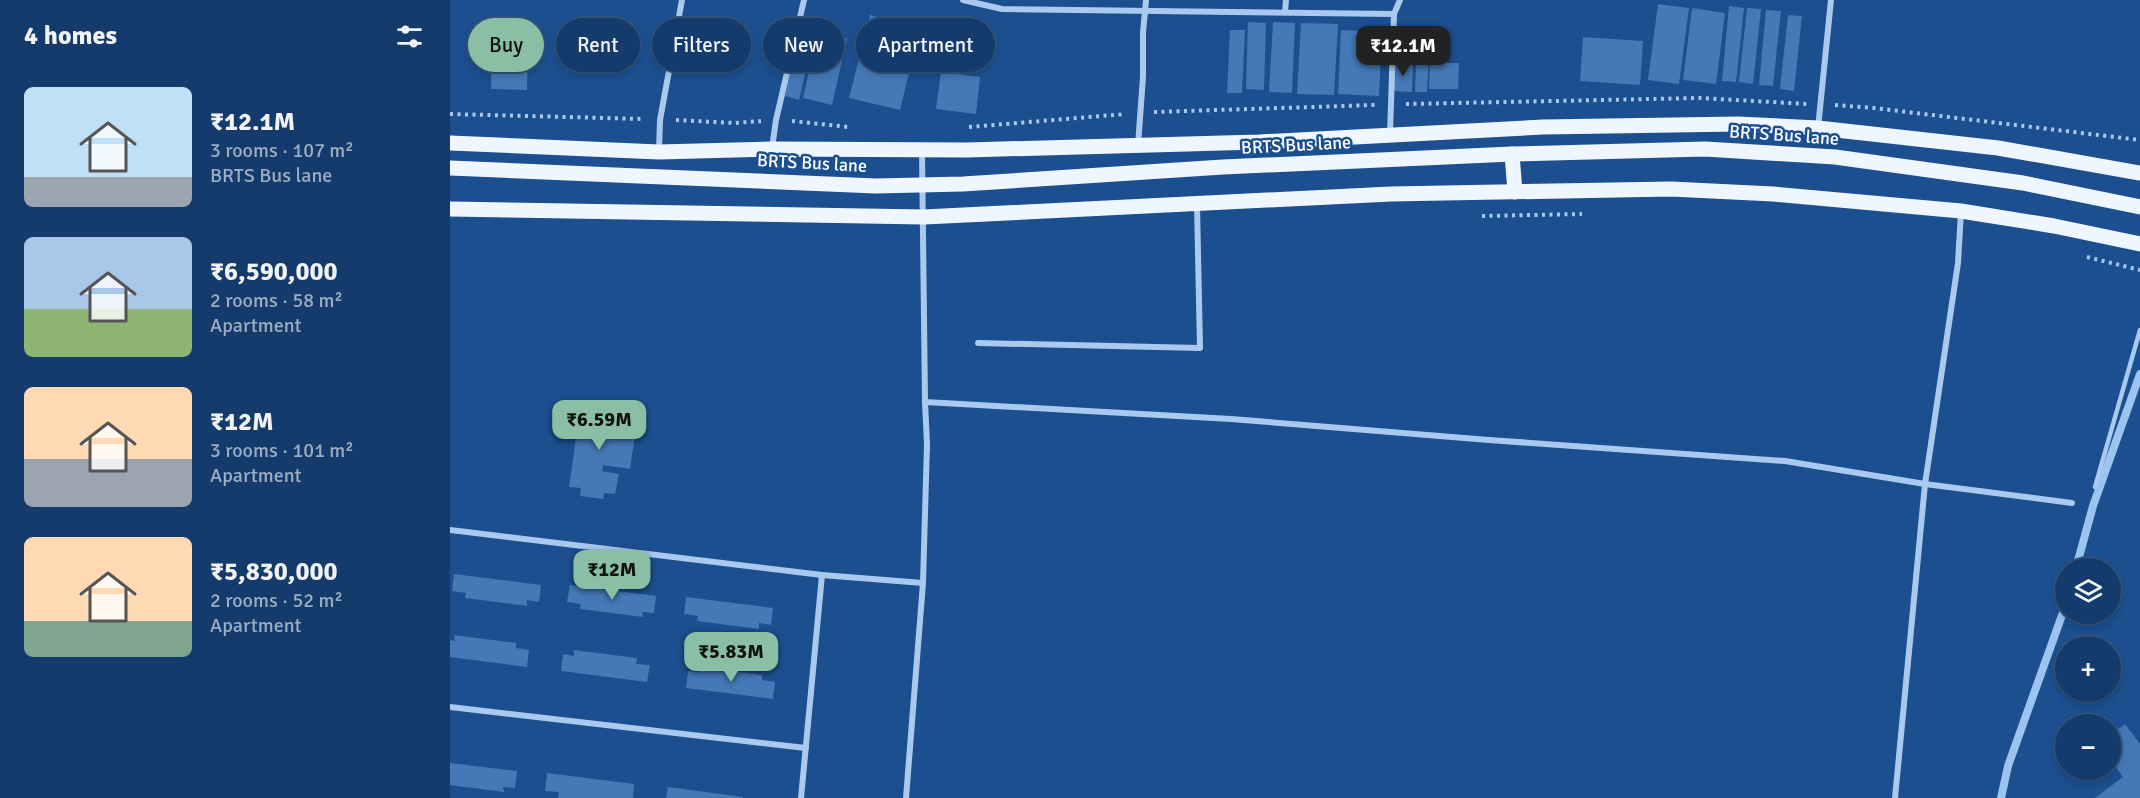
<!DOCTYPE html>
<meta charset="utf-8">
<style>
body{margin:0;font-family:Signika,sans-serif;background:#1d4271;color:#f1f3f6;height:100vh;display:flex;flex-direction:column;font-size:22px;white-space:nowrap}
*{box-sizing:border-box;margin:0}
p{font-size:20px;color:#9dadc1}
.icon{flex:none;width:33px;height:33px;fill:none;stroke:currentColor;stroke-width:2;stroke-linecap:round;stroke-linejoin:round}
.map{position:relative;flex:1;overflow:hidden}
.side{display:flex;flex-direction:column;background:#143b6b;width:450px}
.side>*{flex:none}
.top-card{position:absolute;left:18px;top:18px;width:570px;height:54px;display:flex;gap:12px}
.fabs{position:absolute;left:1605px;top:558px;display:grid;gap:12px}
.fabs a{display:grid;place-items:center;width:66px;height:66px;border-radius:50%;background:#143b6b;box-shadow:0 3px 9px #0003,0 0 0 2px #33557e;font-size:30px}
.price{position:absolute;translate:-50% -51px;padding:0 14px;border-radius:12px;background:#8abfa5;color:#111;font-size:20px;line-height:39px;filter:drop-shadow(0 2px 3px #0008)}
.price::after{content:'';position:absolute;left:50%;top:36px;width:18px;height:14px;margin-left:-9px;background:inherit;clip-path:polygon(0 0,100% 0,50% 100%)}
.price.selected{background:#222;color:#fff}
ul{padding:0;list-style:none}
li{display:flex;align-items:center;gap:18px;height:150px;padding:0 24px}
li span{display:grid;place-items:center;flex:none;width:168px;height:120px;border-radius:9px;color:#555}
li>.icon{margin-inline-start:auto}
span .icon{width:72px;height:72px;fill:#fffc;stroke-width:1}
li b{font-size:26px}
h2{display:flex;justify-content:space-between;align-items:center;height:72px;padding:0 24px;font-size:26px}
.pill{padding:0 21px;border-radius:27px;background:#143b6b;box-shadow:0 3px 9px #0003,0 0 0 2px #33557e;font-size:21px;line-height:54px}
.pill.selected{background:#8abfa5;color:#111}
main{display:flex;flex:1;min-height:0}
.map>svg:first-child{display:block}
</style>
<main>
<section class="side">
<h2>4 homes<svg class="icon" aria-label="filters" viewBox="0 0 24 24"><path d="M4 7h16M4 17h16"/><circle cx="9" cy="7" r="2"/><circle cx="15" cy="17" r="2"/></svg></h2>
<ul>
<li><span style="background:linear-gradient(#bfe0f5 75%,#9aa5b1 0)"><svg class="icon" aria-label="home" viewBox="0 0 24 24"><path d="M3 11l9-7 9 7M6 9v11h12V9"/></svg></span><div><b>₹12.1M</b><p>3 rooms · 107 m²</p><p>BRTS Bus lane</p></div></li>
<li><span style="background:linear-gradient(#a9c7e8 60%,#8fb573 0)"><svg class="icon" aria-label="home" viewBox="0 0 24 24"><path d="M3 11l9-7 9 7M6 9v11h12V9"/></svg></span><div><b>₹6,590,000</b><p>2 rooms · 58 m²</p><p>Apartment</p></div></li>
<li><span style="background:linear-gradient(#ffd9b3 60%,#9aa5b1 0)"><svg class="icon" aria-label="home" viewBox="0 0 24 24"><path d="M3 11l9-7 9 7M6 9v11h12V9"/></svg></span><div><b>₹12M</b><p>3 rooms · 101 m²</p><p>Apartment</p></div></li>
<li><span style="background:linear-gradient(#ffd9b3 70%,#7fa58c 0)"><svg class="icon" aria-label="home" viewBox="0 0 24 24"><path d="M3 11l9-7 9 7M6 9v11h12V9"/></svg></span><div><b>₹5,830,000</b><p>2 rooms · 52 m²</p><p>Apartment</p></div></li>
</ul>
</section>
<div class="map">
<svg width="1690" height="798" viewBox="0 0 1690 798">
<rect width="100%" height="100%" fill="#1b4f8f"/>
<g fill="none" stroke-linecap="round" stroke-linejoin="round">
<g stroke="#9cc4f0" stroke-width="8">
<path d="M1626,568L1643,506L1690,374"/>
<path d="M1551,798L1558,766L1616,604"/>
</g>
</g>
<g fill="#4478b7">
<path d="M1208,4L1239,8L1229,84L1198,80Z"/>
<path d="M1279,6L1294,8L1286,82L1272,81Z"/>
<path d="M1242,8L1275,13L1266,84L1233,80Z"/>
<path d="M1297,8L1311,9L1303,84L1289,82Z"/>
<path d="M1316,10L1331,11L1323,86L1309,85Z"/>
<path d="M420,15L470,27L450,110L399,98Z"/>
<path d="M1338,15L1352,16L1344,91L1330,89Z"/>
<path d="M798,22L816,23L814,90L796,89Z"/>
<path d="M823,22L845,23L842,93L819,92Z"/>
<path d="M351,23L366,27L349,100L335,96Z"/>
<path d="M851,23L888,24L884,95L847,94Z"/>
<path d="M780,30H795L792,93H777Z"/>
<path d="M891,30L932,32L929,96L888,94Z"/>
<path d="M368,32L397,38L382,105L353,98Z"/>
<path d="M1133,37L1193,41L1190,85L1130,81Z"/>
<path d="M42,42L78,43L77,90L41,89Z"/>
<path d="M966,60H979L977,92H965Z"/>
<path d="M944,61L963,62L962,92L943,91Z"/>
<path d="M980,63H1009L1008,89H979Z"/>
<path d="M491,72L530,77L526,114L486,109Z"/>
<path d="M146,400L157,401L156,411L174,413L172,423L156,421L154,432L185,436L180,469L153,465L152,471L169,474L165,494L154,493L153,499L130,496L131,488L119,487L131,402L144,404Z"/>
<path d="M4,574L91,585L89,602L77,600V606L15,598L16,593L2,591Z"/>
<path d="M120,585L206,596L204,613L192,612L193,617L130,609L131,604L117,602Z"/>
<path d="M236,597L323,608L321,625L309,623V629L247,621L248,616L234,614Z"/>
<path d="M4,635L66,643V648L79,650L77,667L0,657V640L5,641Z"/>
<path d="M124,650L187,658L186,664L200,665L197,682L111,671L113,654L124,656Z"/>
<path d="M250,667L312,675V680L325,682L323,699L236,688L238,671L249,672Z"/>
<path d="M1675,724L1690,744V798H1645L1673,777L1660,759V735Z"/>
<path d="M0,763L67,771L65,788L53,787L54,792L0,785Z"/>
<path d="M97,773L184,784L183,798H108L109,792L95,791Z"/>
<path d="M218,787L293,797V798H216Z"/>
</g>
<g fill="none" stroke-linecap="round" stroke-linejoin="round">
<g stroke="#a9c9ee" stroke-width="4" stroke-dasharray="3 4.5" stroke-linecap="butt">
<path d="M956,104L1250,98L1357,104"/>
<path d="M1385,105L1424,108L1690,140"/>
<path d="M704,112L925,105"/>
<path d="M0,114L194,119"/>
<path d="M226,120L285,123L311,121"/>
<path d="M342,121L398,127"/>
<path d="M519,127L676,114"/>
<path d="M1032,216L1132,214"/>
<path d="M1637,257L1690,270"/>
</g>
<path stroke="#a9c9ee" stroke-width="4.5" d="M1645,487L1690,330"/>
<g stroke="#a9c9ee" stroke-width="6">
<path d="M513,0L552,9L944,14"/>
<path d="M835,12L836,0"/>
<path d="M1368,128L1381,0"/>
<path d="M940,134L944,14L950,0"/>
<path d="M688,145L693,77V33L696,0"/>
<path d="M322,148L326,120L354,0"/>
<path d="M209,150L210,120L232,0"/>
<path d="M528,343L750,348L747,205"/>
<path d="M475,402L781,419L1039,440L1335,461L1475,484L1622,503"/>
<path d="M0,530L372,575L473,583"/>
<path d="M0,707L356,748"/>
<path d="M351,798L372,575"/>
<path d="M456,798L473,583L477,444L475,402L472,151"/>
<path d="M1445,798L1475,484L1508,263L1511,212"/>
</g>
<g stroke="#f0f6ff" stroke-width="15">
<path d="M0,143L209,152L322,149L517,150L809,142L1093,127L1288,124L1368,128L1548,148L1690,173"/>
<path d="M1062,154L1065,192"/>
<path d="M0,168L426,186L513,184L773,167L1062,154L1255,149L1385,157L1573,183L1690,207"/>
<path d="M0,209L474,217L941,194L1221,189L1323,194L1511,211L1604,226L1690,244"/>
</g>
</g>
<g text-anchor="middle" stroke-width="5" stroke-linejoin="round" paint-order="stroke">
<g font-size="18" fill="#fff" stroke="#1b4f8f">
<text transform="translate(1334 135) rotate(4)" y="6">BRTS Bus lane</text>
<text transform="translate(846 145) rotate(-3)" y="6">BRTS Bus lane</text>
<text transform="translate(362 163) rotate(3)" y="6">BRTS Bus lane</text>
</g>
</g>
</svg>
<div class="fabs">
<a><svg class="icon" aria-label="layers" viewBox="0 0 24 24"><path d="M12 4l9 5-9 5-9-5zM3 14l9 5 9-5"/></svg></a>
<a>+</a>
<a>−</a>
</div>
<b class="price selected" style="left:953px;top:77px">₹12.1M</b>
<b class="price" style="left:149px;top:451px">₹6.59M</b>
<b class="price" style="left:162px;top:601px">₹12M</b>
<b class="price" style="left:281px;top:683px">₹5.83M</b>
<div class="top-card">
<a class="pill selected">Buy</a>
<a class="pill">Rent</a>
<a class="pill">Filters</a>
<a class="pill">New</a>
<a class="pill">Apartment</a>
</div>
</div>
</main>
